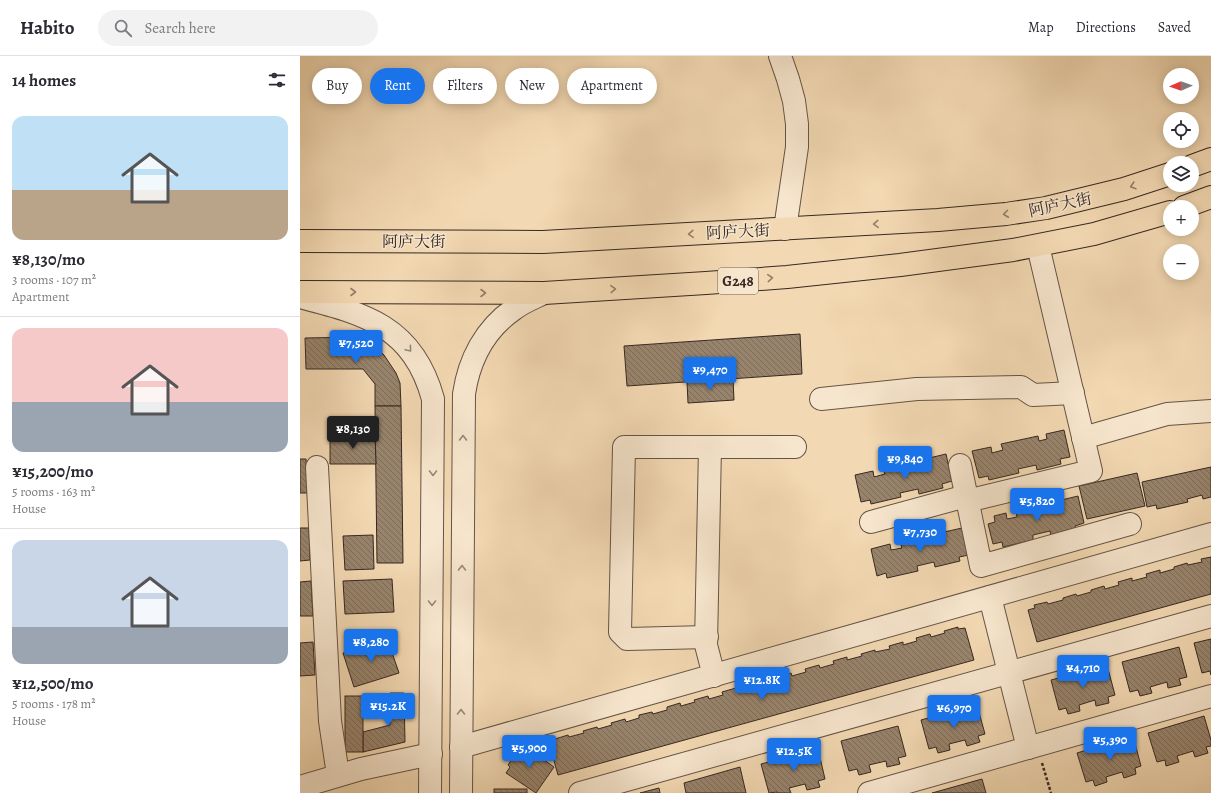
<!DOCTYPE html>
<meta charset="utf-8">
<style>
body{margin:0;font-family:Alegreya,"Noto Serif SC",serif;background:#f2f2f3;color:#2b2b33;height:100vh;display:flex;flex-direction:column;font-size:15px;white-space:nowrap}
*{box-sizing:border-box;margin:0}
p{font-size:13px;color:#7c7c81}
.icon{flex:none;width:22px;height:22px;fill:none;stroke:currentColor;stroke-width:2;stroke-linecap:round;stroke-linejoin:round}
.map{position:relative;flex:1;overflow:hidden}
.details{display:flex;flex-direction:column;background:#fff;width:300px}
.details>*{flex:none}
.hud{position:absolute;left:12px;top:12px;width:380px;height:36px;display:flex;gap:8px}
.needle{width:26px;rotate:268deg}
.buttons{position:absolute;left:863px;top:12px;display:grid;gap:8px}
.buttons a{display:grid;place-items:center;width:36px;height:36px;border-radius:50%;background:#fff;box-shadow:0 2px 10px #0003;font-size:20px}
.price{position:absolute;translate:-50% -34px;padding:0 9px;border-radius:4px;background:#1a73e8;color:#fff;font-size:13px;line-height:26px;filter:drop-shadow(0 1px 2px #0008)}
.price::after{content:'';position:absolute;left:50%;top:24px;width:12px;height:9px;margin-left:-6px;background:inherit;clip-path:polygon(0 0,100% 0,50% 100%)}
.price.selected{background:#222;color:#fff}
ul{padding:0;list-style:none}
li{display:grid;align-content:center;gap:8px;height:212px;padding:0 12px}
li+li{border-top:1px solid #e1e1e2}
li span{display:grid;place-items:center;height:124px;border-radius:12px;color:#555}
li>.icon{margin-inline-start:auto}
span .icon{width:72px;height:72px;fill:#fffc;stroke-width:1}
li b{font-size:17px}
h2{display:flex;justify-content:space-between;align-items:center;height:48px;padding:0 12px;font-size:17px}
.tag{padding:0 14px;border-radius:18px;background:#fff;box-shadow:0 2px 10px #0003;font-size:14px;line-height:36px}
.tag.selected{background:#1a73e8;color:#fff}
header{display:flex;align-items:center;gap:24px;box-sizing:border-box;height:56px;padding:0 20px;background:#fff;border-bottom:1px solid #e1e1e2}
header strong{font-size:19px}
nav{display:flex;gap:22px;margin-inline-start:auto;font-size:14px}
.search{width:280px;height:36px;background:#f2f2f3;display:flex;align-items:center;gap:10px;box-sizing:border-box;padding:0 14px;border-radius:22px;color:#7c7c81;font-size:15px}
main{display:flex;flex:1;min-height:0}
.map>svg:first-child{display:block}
</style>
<header>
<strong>Habito</strong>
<div class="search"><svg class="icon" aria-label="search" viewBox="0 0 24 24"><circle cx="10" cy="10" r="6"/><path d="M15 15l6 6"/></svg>Search here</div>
<nav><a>Map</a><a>Directions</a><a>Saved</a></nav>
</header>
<main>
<section class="details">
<h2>14 homes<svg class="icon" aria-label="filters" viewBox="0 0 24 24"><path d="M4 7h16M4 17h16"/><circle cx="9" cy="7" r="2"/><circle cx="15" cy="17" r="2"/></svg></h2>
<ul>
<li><span style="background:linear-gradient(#bfe0f5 60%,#b9a48a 0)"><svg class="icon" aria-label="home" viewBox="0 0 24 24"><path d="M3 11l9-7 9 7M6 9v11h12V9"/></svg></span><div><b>¥8,130/mo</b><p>3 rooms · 107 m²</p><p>Apartment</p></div></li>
<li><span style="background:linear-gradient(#f6c9c9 60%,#9aa5b1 0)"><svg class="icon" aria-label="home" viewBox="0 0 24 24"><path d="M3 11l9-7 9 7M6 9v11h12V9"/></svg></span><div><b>¥15,200/mo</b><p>5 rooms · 163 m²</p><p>House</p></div></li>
<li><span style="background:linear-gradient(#c9d6e8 70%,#9aa5b1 0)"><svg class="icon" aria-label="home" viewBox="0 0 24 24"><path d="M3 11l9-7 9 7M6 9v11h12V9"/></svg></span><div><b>¥12,500/mo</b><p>5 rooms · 178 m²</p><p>House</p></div></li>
</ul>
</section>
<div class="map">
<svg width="911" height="737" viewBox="0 0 911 737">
<defs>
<pattern id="building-back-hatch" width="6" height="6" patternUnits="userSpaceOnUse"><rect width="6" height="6" fill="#98846d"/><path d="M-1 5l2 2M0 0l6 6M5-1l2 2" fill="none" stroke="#7d6c59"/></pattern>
</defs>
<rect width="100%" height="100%" fill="#f3d9b3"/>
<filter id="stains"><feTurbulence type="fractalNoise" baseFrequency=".005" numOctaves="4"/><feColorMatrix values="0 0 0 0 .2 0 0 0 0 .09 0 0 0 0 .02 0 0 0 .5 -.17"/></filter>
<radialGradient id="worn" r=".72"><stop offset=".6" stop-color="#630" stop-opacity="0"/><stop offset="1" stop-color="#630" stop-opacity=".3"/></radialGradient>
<g fill="url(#building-back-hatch)" stroke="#362821">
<path d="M500,278L502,318L327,330L324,290Z"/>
<path d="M62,281L74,289L84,299L96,317L100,327L101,350H75V328L63,313H6L5,282Z"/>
<path d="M433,323L434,344L388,347L387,326Z"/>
<path d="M75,350H101L103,507H77Z"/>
<path d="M764,374L770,401L760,403L761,408L737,414L736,409L718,413L719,417L689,424L688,420L679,422L672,395L691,391L692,397L703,394L701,388L738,380L739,385L747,383L746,378Z"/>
<path d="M75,379L76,408H30V380Z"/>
<path d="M646,398L652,425L642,428L643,432L619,438L618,433L600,437L601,441L571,448L570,444L561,446L555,419L573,415L574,421L585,418L583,413Z"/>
<path d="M0,403H6L8,437H0Z"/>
<path d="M911,411V441L903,443L902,439L887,443L888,446L857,453L856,449L847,451L842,426Z"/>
<path d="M837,417L845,450L787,463L779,430Z"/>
<path d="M778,440L784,467L775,470L776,474L751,480L750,475L733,479V484L703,491L702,486L693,488L688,468L695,466L694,460L706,457L707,463L717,461L716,455Z"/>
<path d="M0,472H9L10,504L0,505Z"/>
<path d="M662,472L669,499L659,501L660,505L635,511L634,506L617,510L618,515L587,522L586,517L577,520L571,493L590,488L591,494L602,492L600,486Z"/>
<path d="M73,479L74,513L45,514L43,480Z"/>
<path d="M911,501V538L737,586L728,554L735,552L734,549L747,546L748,548L763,544V542L776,538L777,540L791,536V534L804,530L805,533L819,529L818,526L832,522V525L847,521L846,518L860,514V517L874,513V511L887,507L888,509L902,506L901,503Z"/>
<path d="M92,523L94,556L45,558L43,525Z"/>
<path d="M11,525L13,560H0V526Z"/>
<path d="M658,571V573L665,572L674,604L258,719L249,687L255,685V683L268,679L269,681L284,677L283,675L297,671L298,673L312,669L311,667L325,663L326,666L339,662V659L352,656L353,658L367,654V651L380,647L381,650L395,646L394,644L408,640L409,643L423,639L422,636L436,632V635L451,631L450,629L464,625V627L478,623V621L491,617L492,620L506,616L505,613L519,609L520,612L534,608L533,605L547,601V604L562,600L561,598L575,594V596L590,593L589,590L603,586V589L617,585L616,582L630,578L631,581L645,577L644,575Z"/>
<path d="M87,582L99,617L54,631L43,597Z"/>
<path d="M911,583V619L910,615L902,617L894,587Z"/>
<path d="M13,586L15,619L0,620V587Z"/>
<path d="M879,591L887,621L879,623L881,629L868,632L867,626L850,631L852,637L840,640L838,634L830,636L822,606Z"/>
<path d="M807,609L815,639L808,641L809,647L796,650L795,644L779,649L780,655L768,658L766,652L759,654L751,624Z"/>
<path d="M90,637H104L105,686L63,696V676L90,669Z"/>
<rect x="45" y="640" width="18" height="56"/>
<path d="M677,649L685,678L678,680L680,686L667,690L665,684L649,688L650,694L638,697L636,691L629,693L621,664Z"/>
<path d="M904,660L911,684V690L906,691L908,697L895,701L893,695L877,700L879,706L866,710L865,704L857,706L848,677Z"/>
<path d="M598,670L606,700L598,702L600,708L587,711L586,705L569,709L571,716L559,719L557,713L549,715L541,685Z"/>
<path d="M833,680L841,710L835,712L836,718L824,722L822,716L806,721L807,726L795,730L793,724L786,726L777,697Z"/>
<path d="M224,690L254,711L236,737L206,717L210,711L208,709L218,694L220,696Z"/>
<path d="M518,693L525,723L518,725L520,731L507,734L505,728L489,732L491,737H477V736L469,737L461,708Z"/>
<path d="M440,711L446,737H386L384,727Z"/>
<path d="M682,723L686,737H632Z"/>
<path d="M359,732L360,737H340Z"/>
<rect x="194" y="733" width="33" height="4"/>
</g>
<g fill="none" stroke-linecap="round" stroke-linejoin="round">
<g stroke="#655446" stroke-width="24">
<g id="minor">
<path d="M480,0L488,23L494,45L497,68V91L485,173"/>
<path d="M0,241C65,258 113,270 133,343L130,737"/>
<path d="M521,343L617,333L721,331L733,339L773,337"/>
<path d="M783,382L867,358L911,355"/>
<path d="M410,391L406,589L414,620"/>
<path d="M660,409L681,510L830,468"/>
<path d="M17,411L30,665L38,719"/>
<path d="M667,445L791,415L738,190"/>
<path d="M571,466L666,440"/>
<path d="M690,541L728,692"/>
<path d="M407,581L327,583L320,576L324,391H495"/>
<path d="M161,691L911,478"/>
<path d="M0,731L61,713L131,698"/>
<path d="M161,737L164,338C169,304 185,273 214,253C223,246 234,242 244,237"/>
<path d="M280,737L911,560"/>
<path d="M569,737L911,640"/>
</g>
</g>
<g stroke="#362821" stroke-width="24">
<g id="highway">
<path d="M892,110L911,103"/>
<path d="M884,151L911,141"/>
<path d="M0,185L243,186L638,164L706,158L746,152L824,133L870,118"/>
<path d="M0,236L244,237L406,227L487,221L600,209L713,194L794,178L870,156"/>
</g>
</g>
<path stroke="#362821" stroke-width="2.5" stroke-dasharray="3 2" stroke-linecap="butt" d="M742,707L751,737"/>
<use href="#minor" stroke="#f7e6ce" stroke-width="22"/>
<use href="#highway" stroke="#f3d9b3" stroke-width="22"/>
</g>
<defs><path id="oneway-chevron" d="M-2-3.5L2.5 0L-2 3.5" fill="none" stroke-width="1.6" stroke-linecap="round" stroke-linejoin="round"/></defs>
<g stroke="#94806a">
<use href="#oneway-chevron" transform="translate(833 130) rotate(163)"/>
<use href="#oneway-chevron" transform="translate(706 158) rotate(173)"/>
<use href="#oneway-chevron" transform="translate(576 168) rotate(177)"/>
<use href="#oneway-chevron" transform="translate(391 178) rotate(177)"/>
<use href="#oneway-chevron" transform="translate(470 222) rotate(-5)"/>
<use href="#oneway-chevron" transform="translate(313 233) rotate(-3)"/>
<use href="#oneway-chevron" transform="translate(53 236)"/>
<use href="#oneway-chevron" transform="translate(183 237)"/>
</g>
<g stroke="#968778">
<use href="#oneway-chevron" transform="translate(109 293) rotate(50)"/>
<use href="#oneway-chevron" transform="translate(163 382) rotate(-90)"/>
<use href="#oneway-chevron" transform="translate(133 417) rotate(90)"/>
<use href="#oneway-chevron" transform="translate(162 512) rotate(-90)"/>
<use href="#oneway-chevron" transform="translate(132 547) rotate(90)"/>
<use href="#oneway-chevron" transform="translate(161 656) rotate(-90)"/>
</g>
<g text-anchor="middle" stroke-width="3" stroke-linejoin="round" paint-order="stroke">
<rect fill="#f7e6ce" stroke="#706155" stroke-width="1" x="418" y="212" width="40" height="26" rx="3"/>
<g font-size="15" font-weight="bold" fill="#362821">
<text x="438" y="230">G248</text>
</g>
<g font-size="16" fill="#362821" stroke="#f7e6ce">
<text transform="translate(760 148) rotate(-12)" y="6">阿庐大街</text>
<text transform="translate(438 175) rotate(-3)" y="6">阿庐大街</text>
<text x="114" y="191">阿庐大街</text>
</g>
</g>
<rect width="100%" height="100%" filter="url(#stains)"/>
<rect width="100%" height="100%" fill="url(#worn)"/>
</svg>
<div class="buttons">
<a><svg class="needle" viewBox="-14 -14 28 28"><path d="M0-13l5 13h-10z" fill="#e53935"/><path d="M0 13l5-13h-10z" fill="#7c7c81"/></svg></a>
<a><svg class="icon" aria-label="locate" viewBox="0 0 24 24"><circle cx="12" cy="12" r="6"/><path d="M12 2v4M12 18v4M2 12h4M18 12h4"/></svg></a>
<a><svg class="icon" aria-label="layers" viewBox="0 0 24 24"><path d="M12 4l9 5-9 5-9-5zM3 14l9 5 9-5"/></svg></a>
<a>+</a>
<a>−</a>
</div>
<b class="price" style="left:56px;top:308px">¥7,520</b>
<b class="price" style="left:410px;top:335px">¥9,470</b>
<b class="price selected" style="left:53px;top:394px">¥8,130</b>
<b class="price" style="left:605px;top:424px">¥9,840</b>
<b class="price" style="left:737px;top:466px">¥5,820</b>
<b class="price" style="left:620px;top:497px">¥7,730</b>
<b class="price" style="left:71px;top:607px">¥8,280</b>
<b class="price" style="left:783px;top:633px">¥4,710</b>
<b class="price" style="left:462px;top:645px">¥12.8K</b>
<b class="price" style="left:88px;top:671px">¥15.2K</b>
<b class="price" style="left:654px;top:673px">¥6,970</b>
<b class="price" style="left:810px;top:705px">¥5,390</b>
<b class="price" style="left:229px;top:713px">¥5,900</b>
<b class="price" style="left:494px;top:716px">¥12.5K</b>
<div class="hud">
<a class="tag">Buy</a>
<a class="tag selected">Rent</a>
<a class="tag">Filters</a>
<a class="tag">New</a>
<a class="tag">Apartment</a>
</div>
</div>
</main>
